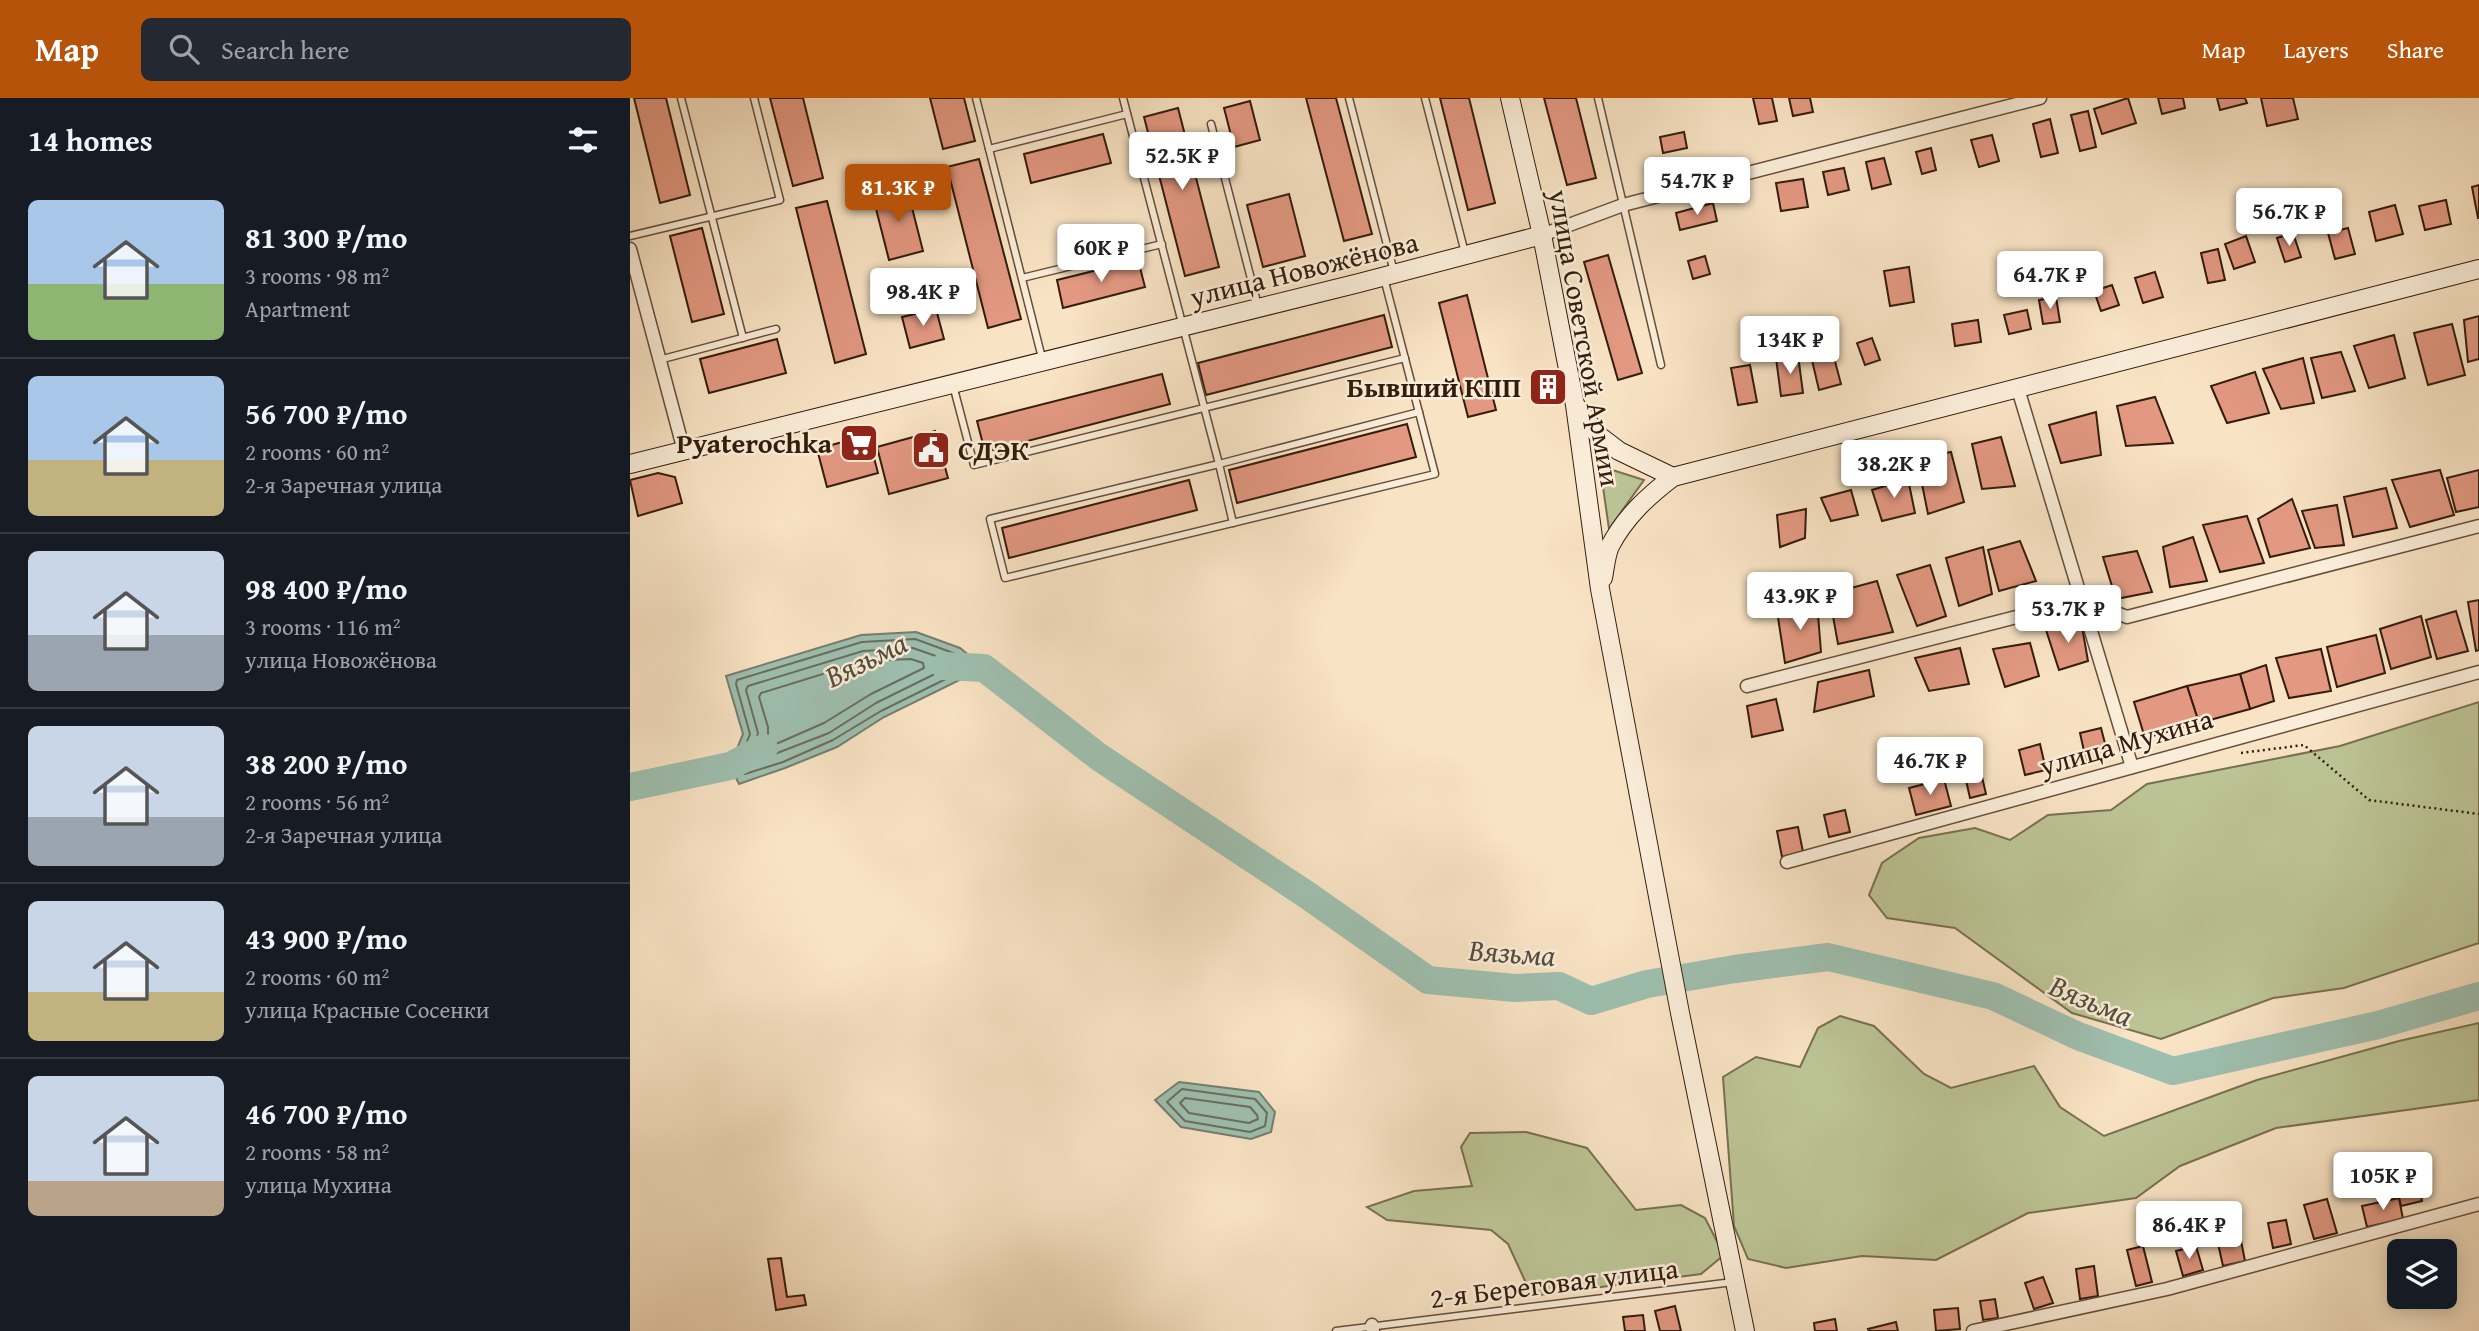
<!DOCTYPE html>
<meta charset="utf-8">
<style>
body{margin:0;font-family:"Gentium Book Plus",serif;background:#242831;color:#f1f3f6;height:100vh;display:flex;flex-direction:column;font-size:26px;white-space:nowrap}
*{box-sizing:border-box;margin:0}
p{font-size:23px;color:#9ea1a6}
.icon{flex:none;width:38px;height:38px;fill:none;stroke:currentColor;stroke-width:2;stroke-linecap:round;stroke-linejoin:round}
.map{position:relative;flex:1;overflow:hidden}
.details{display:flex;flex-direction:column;background:#171b24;width:630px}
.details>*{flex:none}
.buttons{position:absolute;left:1757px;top:1141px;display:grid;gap:14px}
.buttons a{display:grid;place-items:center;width:70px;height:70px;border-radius:10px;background:#171b24;box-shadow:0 4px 18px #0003;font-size:35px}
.price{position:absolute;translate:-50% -60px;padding:0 16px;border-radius:7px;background:#fff;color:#222;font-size:23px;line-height:46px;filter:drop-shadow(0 2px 4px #0008)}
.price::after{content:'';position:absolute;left:50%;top:42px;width:21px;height:16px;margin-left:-10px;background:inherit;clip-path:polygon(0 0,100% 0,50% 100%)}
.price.current{background:#b45309;color:#fff}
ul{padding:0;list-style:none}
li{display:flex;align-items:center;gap:21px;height:175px;padding:0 28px}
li+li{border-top:2px solid #363941}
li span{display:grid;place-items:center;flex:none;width:196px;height:140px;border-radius:10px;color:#555}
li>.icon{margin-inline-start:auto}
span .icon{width:84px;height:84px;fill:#fffc;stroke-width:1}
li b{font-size:30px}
h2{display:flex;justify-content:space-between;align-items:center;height:84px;padding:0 28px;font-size:30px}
header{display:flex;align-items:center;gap:42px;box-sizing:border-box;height:98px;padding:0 35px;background:#b45309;color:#fff}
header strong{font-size:33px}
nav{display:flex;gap:38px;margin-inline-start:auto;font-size:24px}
.search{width:490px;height:63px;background:#242831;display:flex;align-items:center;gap:18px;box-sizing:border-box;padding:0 24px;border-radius:10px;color:#9ea1a6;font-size:26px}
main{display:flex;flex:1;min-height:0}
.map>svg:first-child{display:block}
</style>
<header>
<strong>Map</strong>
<div class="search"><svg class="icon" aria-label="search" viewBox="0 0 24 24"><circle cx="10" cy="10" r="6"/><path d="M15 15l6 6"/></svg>Search here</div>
<nav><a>Map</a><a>Layers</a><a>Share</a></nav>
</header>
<main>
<section class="details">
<h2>14 homes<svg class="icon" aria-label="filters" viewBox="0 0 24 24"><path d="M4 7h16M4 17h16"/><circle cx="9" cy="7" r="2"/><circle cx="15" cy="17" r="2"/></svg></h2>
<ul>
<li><span style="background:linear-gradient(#a9c7e8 60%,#8fb573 0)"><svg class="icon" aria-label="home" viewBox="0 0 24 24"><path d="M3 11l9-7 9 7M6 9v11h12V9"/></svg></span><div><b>81 300 ₽/mo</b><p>3 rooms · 98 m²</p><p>Apartment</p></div></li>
<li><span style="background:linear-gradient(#a9c7e8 60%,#c2b280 0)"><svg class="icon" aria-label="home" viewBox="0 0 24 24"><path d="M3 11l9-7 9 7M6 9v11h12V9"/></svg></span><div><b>56 700 ₽/mo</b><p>2 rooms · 60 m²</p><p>2-я Заречная улица</p></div></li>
<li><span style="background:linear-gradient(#c9d6e8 60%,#9aa5b1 0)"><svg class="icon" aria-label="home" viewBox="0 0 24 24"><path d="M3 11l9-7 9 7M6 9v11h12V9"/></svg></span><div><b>98 400 ₽/mo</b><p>3 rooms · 116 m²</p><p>улица Новожёнова</p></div></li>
<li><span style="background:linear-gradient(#c9d6e8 65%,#9aa5b1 0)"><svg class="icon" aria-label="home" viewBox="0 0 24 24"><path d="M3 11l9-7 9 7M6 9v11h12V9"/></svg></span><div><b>38 200 ₽/mo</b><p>2 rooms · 56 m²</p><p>2-я Заречная улица</p></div></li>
<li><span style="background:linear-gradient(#c9d6e8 65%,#c2b280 0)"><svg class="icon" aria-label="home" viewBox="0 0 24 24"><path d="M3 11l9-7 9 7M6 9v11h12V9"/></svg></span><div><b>43 900 ₽/mo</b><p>2 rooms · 60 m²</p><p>улица Красные Сосенки</p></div></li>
<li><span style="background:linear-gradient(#c9d6e8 75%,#b9a48a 0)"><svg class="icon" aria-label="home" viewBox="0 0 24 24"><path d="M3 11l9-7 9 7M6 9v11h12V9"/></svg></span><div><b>46 700 ₽/mo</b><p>2 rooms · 58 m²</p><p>улица Мухина</p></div></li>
</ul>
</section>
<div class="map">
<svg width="1849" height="1233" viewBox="0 0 1849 1233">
<rect width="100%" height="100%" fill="#f8e3c4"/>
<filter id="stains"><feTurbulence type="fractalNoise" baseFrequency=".00286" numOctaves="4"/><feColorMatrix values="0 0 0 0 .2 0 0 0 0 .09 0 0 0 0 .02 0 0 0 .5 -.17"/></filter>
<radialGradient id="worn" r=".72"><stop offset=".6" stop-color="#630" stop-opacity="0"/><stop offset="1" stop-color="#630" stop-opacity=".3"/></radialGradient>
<g fill="#bcc495" stroke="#787050" stroke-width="2">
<path d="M970,368L1014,382L979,431Z"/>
<path d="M1849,604V845L1714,890L1643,900L1531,941L1442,915L1325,830L1257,820L1239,797L1252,765L1289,740L1345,730L1380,742L1418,717L1481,712L1517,686L1710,648Z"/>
<path d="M1210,918L1244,928L1294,976L1321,990L1404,968L1430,1009L1474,1038L1627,982L1769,943L1849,925V1002L1646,1030L1550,1068L1506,1100L1398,1115L1306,1162L1232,1158L1156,1170L1118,1161L1104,1128L1093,979L1126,959L1170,969L1188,930Z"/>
<path d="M896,1034L957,1050L1006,1112L1051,1107L1075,1120L1094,1157L1071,1176L902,1198L878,1146L861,1132L757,1122L737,1109L784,1093L842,1088L831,1049L840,1035Z"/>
</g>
<g fill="#9ebfaf" stroke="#747e6e" stroke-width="2">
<path d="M286,534L330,550L354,570L254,619L207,649L155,670L109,686L100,668L113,636L96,578L231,537Z"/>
<path d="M549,984L629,994L645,1014L641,1034L621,1041L551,1029L525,1002Z"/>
</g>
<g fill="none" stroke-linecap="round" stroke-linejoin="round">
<g stroke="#696e5e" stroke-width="2">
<path d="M285,541L326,556L338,566V570L251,613L203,642L153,664L115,676L112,675L108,666L120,636L106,586L107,582L232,544Z"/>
<path d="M283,550L320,563L321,568L246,605L199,635L124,664L121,662L128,635L116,592L118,588L233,553Z"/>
<path d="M281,561L293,565L294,570L241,596L194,625L146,646L138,645V629L129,599L131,595L235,563Z"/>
<path d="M552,991L625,1001L637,1015L635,1028L620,1034L555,1023L537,1004Z"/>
<path d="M555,1000L620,1009L627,1017L628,1021L619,1025L559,1015L550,1005Z"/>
</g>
<g stroke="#9ebfaf" stroke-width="28">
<path d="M315,568L354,570L469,659L677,797L798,882L885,890L929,888L961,903L1017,886L1105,871L1198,859L1363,898L1448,938L1543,973L1748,927L1849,898"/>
<path d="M0,689L100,668L134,650"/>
</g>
</g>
<g fill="#e29881" stroke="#341c0c" stroke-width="2">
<path d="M4,0H36L60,97L30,105Z"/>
<path d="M140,0H173L193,80L163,88Z"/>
<path d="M300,0H334L345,43L313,51Z"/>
<path d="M676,0H706L742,136L714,143Z"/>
<path d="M810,0H839L865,105L838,112Z"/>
<path d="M914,0H946L966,80L937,87Z"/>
<path d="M1123,0H1142L1147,23L1129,26Z"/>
<path d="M1159,0H1180L1183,14L1163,18Z"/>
<path d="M1498,0L1506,25L1472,36L1464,11Z"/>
<path d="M1528,0H1553L1555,10L1532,16Z"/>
<path d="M1587,0H1615L1617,5L1590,12Z"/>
<path d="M1631,0H1663L1668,21L1637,28Z"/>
<path d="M620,3L630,42L604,49L594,10Z"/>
<path d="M548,10L589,169L555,178L514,19Z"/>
<path d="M1458,13L1466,49L1450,53L1441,17Z"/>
<path d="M1420,21L1428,55L1411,59L1403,26Z"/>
<path d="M1054,34L1057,50L1033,55L1030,39Z"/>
<path d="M473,36L481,65L401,85L394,56Z"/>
<path d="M1362,37L1369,63L1349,69L1341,42Z"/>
<path d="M1301,50L1306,72L1292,76L1286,54Z"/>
<path d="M1254,60L1261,86L1242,91L1236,64Z"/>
<path d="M349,61L391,221L358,230L317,69Z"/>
<path d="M1214,70L1219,92L1198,97L1193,74Z"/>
<path d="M1173,81L1178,109L1151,113L1146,85Z"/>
<path d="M1849,87V120H1848L1842,89Z"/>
<path d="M277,90L293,153L259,162L243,99Z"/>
<path d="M659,96L675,158L633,169L617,107Z"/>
<path d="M1816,102L1821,126L1795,132L1789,108Z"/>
<path d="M197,103L236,256L205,265L166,110Z"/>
<path d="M1083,105L1087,123L1050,132L1046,115Z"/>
<path d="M1765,107L1773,136L1746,143L1739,114Z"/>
<path d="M72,130L94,216L62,224L40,138Z"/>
<path d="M1718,130L1725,156L1705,161L1698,135Z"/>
<path d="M1663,135L1671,159L1655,164L1647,140Z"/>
<path d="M1616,138L1625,164L1604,171L1595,146Z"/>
<path d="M1588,151L1595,182L1578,185L1571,155Z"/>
<path d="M978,157L1012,275L988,282L954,164Z"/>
<path d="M1075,158L1080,176L1063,181L1058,163Z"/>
<path d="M508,162L515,189L433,210L427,182Z"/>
<path d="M1279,169L1284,204L1260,208L1254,173Z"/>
<path d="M1525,174L1533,199L1513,205L1505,180Z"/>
<path d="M1482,187L1489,207L1471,213L1464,193Z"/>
<path d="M837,197L866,312L838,319L809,205Z"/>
<path d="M1426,199L1430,224L1413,226L1409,202Z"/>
<path d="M306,211L314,241L280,250L272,219Z"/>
<path d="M1397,212L1401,231L1379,236L1374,217Z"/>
<path d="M754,217L762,249L576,297L568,265Z"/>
<path d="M1849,218V261L1838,264L1834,222Z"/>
<path d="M1348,222L1351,244L1325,248L1322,226Z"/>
<path d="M1822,226L1835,277L1798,287L1784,235Z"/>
<path d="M1764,237L1775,280L1739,290L1724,248Z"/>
<path d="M1242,240L1250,262L1235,267L1227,245Z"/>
<path d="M147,241L156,275L79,295L70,261Z"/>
<path d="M1202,252L1211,286L1189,292L1181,258Z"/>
<path d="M1711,254L1725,293L1692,300L1681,260Z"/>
<path d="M1168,257L1173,295L1151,298L1146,260Z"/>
<path d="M1673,260L1684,305L1651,311L1633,271Z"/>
<path d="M1120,267L1127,304L1108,307L1101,270Z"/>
<path d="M1625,274L1639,315L1597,325L1581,288Z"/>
<path d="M532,276L540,306L355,354L347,323Z"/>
<path d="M1525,299L1543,345L1496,348L1487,308Z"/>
<path d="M1466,314L1471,357L1431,365L1419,327Z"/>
<path d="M777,326L786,359L607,405L599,372Z"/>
<path d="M305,333L318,380L259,396L247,349Z"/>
<path d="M238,337L248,375L197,389L187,351Z"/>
<path d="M1371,339L1385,388L1352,391L1342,346Z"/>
<path d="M1321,354L1334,404L1298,416L1287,361Z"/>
<path d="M1810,372L1824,417L1780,429L1762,382Z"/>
<path d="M1849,372V409L1826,414L1817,380Z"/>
<path d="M28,375L45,379L52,405L8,418L0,382Z"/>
<path d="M1278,381L1285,415L1252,423L1242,392Z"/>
<path d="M559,382L567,412L379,460L372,430Z"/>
<path d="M1756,390L1767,430L1723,439L1714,399Z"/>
<path d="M1221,392L1228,417L1201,423L1191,400Z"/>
<path d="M1662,401L1680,450L1640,459L1628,421Z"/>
<path d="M1707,407L1714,447L1685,450L1672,413Z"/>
<path d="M1176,411L1175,440L1150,449L1147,417Z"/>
<path d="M1617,418L1634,465L1590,474L1573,427Z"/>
<path d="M1563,439L1577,483L1540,489L1533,449Z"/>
<path d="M1390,443L1406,483L1369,493L1358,452Z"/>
<path d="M1353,449L1362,496L1329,508L1316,460Z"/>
<path d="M1507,453L1522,494L1486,501L1473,459Z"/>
<path d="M1300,467L1316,518L1287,528L1267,477Z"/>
<path d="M1247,483L1263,534L1208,546L1199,496Z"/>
<path d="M1849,502V552L1846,553L1838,504Z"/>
<path d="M1187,504L1191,554L1155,565L1147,513Z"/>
<path d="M1826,513L1838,553L1807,561L1796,522Z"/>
<path d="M1791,518L1801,559L1761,571L1750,531Z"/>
<path d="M1451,523L1458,563L1429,572L1416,532Z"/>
<path d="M1746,537L1755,575L1707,589L1697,549Z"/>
<path d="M1400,545L1409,578L1375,589L1363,551Z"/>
<path d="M1330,550L1339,586L1299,593L1285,560Z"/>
<path d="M1691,551L1701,593L1659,600L1646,560Z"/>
<path d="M1636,567L1644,603L1620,611L1610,576Z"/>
<path d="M1239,572L1244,598L1184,614L1188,584Z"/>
<path d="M1610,576L1620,611L1569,625L1557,588Z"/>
<path d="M1557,588L1569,625L1515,640L1504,604Z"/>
<path d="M1146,601L1153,632L1122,639L1117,608Z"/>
<path d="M1471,630L1478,657L1456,662L1450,635Z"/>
<path d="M1410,646L1416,672L1395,677L1389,652Z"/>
<path d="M1349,666L1356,696L1340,700L1333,669Z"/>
<path d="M1314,681L1321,708L1286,717L1279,690Z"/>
<path d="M1215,712L1220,734L1199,739L1194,717Z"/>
<path d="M1168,729L1173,754L1152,759L1147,733Z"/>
<path d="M1777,1076L1781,1093L1789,1091L1792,1103L1771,1108L1764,1079Z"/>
<path d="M1769,1100L1773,1121L1737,1129L1732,1108Z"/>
<path d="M1697,1101L1707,1135L1684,1141L1674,1107Z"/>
<path d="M1656,1122L1661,1146L1643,1150L1638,1125Z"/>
<path d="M1608,1127L1615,1163L1593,1168L1585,1132Z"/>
<path d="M1513,1148L1522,1184L1506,1188L1497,1152Z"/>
<path d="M1566,1148L1573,1172L1553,1178L1546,1153Z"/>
<path d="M151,1160L157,1199L174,1197L176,1207L146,1212L138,1161Z"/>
<path d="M1464,1168L1468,1198L1450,1201L1446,1171Z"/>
<path d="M1413,1179L1423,1205L1404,1211L1395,1185Z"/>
<path d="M1365,1201L1368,1220L1353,1222L1350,1203Z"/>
<path d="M1045,1208L1051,1233H1030L1025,1213Z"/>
<path d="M1328,1210L1330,1231L1306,1233L1304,1212Z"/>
<path d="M1013,1217L1015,1233H995L993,1219Z"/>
<path d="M1205,1221L1207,1233H1185L1184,1225Z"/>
<path d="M1266,1224L1268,1233H1239L1238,1231Z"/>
</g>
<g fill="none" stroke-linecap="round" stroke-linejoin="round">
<g stroke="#654e3a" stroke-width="9">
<g id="lane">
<path d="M51,0L113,240"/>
<path d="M346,0L359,51"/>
<path d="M493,0L589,366L360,421L375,480L805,376L754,180"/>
<path d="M719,0L764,174"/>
<path d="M795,0L835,155"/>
<path d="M968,0L1031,267"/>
<path d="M581,26L628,208"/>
<path d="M0,138L150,102L124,0"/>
<path d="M392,180L532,146"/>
<path d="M412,260L359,51L497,16"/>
<path d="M29,262L146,231"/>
<path d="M323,287L344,367L775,260"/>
<path d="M603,425L589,366L789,314"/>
<path d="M706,1233L1103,1184"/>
</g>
</g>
<g stroke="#654e3a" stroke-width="15">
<g id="street">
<path d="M912,137L993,107L1410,0"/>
<path d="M0,151L54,353"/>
<path d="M1388,291L1502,669"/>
<path d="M1117,588L1453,502L1497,519L1849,428"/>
<path d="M1157,764L1849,574"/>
<path d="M742,1227L743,1233"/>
<path d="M1343,1233L1537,1191L1849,1106"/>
</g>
</g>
<g stroke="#341c0c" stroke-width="20">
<g id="secondary">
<path d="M880,0L912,137L945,307L970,491L1050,915L1115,1233"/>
<path d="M946,308L968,337L989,353L1043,379"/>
<path d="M0,366L729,185L912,137"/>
<path d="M973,480C975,469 976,457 980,448C995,419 1018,398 1043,379L1849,171"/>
</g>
</g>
<path stroke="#341c0c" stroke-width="2.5" stroke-dasharray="2 3.5" stroke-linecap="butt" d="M1611,655L1674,647L1739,702L1849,716"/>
<use href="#lane" stroke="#faedd9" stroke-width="6"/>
<use href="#street" stroke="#faedd9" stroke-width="12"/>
<use href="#secondary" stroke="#faedd9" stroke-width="18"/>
</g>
<defs>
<g id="building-square" transform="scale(2.0125)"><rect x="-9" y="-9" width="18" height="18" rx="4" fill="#8f2418" stroke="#faedd9"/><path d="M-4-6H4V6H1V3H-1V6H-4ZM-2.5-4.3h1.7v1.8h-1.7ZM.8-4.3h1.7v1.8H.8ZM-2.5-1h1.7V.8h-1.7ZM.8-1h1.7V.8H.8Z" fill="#fff"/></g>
<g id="supermarket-square" transform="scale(2.0125)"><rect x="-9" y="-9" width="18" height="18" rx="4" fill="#8f2418" stroke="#faedd9"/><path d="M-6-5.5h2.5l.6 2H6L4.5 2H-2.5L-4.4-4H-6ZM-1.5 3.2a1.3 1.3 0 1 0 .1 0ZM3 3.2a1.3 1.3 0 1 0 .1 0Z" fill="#fff"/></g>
<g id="civic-square" transform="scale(2.0125)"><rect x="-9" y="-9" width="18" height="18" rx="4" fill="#8f2418" stroke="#faedd9"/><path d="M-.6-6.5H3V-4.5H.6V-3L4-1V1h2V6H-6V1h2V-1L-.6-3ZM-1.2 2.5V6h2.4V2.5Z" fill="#fff"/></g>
</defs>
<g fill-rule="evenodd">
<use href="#building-square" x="918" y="289"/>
<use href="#supermarket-square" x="229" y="345"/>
<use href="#civic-square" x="301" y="352"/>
</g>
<g text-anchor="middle" stroke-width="5" stroke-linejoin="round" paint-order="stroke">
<g font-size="28" fill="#341c0c" stroke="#faedd9">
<text transform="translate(674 171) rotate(-14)" y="10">улица Новожёнова</text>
<text transform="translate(955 240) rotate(80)" y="10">улица Советской Армии</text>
<text transform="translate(1496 644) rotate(-16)" y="10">улица Мухина</text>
<text transform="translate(924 1185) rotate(-7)" y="10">2-я Береговая улица</text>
</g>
<g font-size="28" font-weight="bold" fill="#341c0c" stroke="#faedd9" text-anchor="end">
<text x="891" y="299">Бывший КПП</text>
<text x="202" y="355">Pyaterochka</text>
<text x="328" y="362" text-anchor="start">СДЭК</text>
</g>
<g font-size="30" font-style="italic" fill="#544d3d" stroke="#faedd9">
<text transform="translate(236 562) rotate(-26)" y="10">Вязьма</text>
<text transform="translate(882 855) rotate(4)" y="10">Вязьма</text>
<text transform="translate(1461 903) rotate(23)" y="10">Вязьма</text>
</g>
</g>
<rect width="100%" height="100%" filter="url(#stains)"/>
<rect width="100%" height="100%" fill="url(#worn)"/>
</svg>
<div class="buttons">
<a><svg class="icon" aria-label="layers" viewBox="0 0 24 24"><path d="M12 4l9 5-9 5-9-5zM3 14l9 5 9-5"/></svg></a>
</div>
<b class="price" style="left:552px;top:94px">52.5K ₽</b>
<b class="price" style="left:1067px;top:119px">54.7K ₽</b>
<b class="price current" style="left:268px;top:126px">81.3K ₽</b>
<b class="price" style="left:1659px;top:150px">56.7K ₽</b>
<b class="price" style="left:471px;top:186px">60K ₽</b>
<b class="price" style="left:1420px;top:213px">64.7K ₽</b>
<b class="price" style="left:293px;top:230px">98.4K ₽</b>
<b class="price" style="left:1160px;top:278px">134K ₽</b>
<b class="price" style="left:1264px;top:402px">38.2K ₽</b>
<b class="price" style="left:1170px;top:534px">43.9K ₽</b>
<b class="price" style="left:1438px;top:547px">53.7K ₽</b>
<b class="price" style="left:1300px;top:699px">46.7K ₽</b>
<b class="price" style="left:1753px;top:1114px">105K ₽</b>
<b class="price" style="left:1559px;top:1163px">86.4K ₽</b>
</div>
</main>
